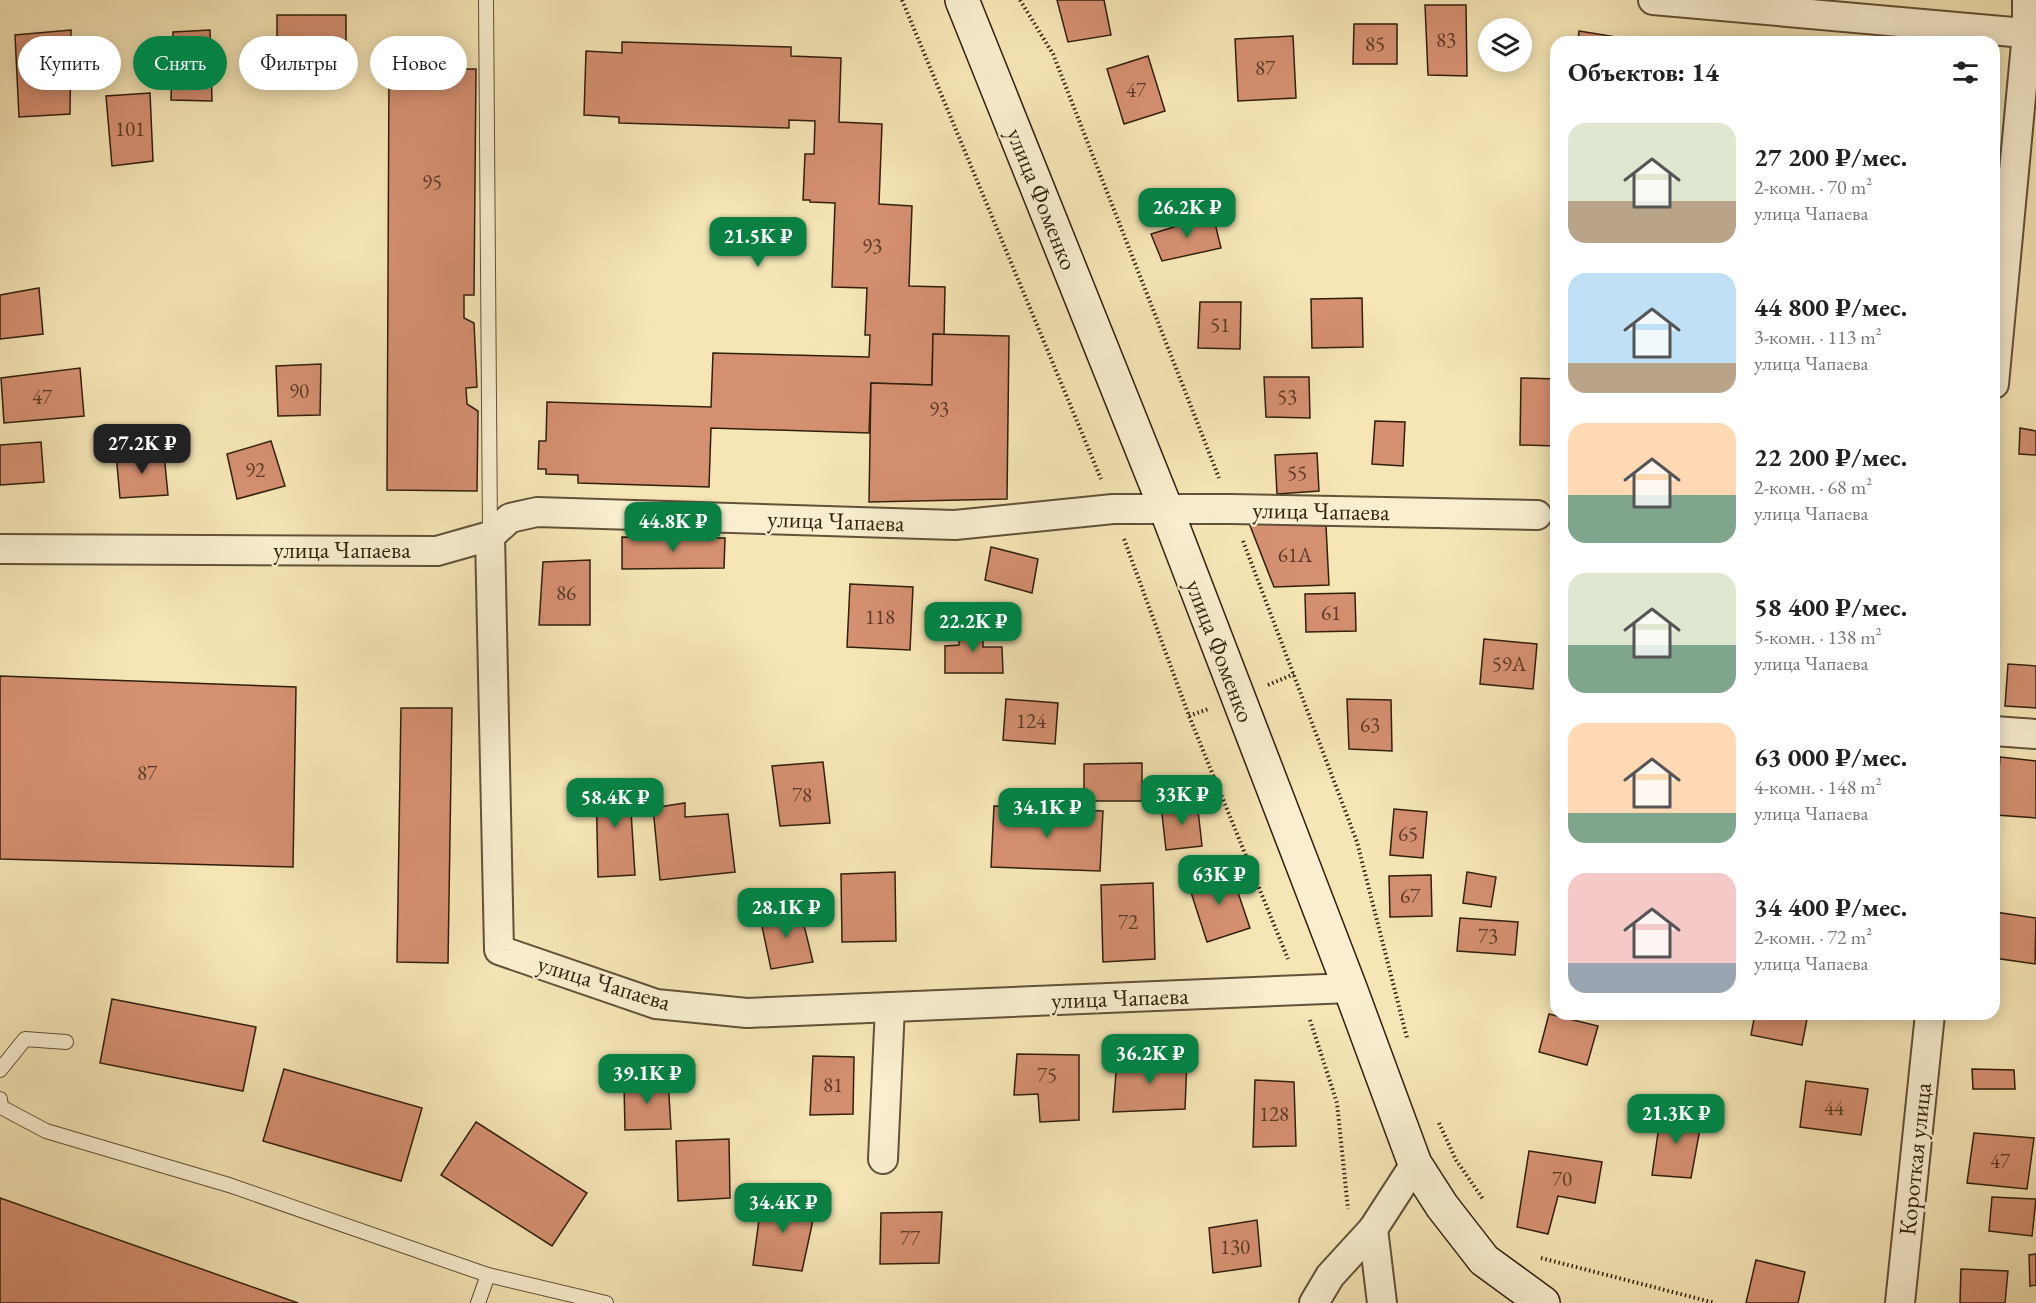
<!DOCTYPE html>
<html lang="ru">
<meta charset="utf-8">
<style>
body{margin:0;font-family:"EB Garamond",serif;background:#f2f2f2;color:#222;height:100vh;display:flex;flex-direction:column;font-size:22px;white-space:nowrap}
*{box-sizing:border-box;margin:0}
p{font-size:20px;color:#767676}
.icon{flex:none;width:33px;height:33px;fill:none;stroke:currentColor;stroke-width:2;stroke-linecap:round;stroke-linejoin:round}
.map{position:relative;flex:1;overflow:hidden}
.panel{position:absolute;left:1550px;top:36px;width:450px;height:984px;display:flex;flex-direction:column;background:#fff;border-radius:18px;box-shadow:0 3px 15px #0003}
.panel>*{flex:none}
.top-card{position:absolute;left:18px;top:36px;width:570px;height:54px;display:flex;gap:12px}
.tools{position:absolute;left:1478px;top:18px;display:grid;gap:12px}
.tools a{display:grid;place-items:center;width:54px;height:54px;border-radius:50%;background:#fff;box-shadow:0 3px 15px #0003;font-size:30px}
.price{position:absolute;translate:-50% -51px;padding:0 14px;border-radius:12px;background:#0b8043;color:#fff;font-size:20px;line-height:39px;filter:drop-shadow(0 2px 3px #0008)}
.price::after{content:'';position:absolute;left:50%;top:36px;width:18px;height:14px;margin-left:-9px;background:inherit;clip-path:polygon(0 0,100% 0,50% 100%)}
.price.active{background:#222;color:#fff}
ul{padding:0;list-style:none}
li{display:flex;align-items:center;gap:18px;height:150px;padding:0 18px}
li span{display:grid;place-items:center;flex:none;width:168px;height:120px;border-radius:18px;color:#555}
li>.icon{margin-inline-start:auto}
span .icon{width:72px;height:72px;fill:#fffc;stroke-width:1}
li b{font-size:26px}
h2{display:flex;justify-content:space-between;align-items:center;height:72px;padding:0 18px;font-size:26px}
.tag{padding:0 21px;border-radius:27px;background:#fff;box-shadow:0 3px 15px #0003;font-size:21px;line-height:54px}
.tag.active{background:#0b8043;color:#fff}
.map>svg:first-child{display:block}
</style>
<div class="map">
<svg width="2036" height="1303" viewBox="0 0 2036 1303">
<rect width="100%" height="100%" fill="#f6e6b6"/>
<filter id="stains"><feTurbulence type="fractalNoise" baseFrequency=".00333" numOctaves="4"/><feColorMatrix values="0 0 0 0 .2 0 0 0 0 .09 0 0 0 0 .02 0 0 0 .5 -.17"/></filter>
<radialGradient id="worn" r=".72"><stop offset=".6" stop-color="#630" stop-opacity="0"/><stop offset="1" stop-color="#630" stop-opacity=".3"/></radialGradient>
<g fill="#d59071" stroke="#311f0e" stroke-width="1.5">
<path d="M1057,0H1104L1111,35L1068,42Z"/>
<path d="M1425,5H1466L1467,76L1428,75Z"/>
<rect x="277" y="15" width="69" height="48"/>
<path d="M1354,24H1397V64H1353Z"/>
<path d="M71,30L70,114L19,117L15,35Z"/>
<path d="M210,30L212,101L171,100L173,32Z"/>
<path d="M1579,31L1629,39L1628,42H1578Z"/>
<path d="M1293,36L1296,98L1238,101L1235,39Z"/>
<path d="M622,42L791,47V56L841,58L839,122L882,124L879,204L912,206L909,286L945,287L944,335L933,334L932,385L871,383L869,433L711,428L709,487L578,483V475L546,474V469H538L539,441H546L547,402L711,407L713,353L869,357L870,335H865L867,288L832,287L835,203L810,202V200H803L805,154H814L815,121L789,120V128L619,123V117L584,115L586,51L622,53Z"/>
<path d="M1148,56L1165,111L1124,124L1107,69Z"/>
<path d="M389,69H476L474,295H464V318L474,323L477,387L466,388L467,404L478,411L477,491L387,490Z"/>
<path d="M150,93L153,161L112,166L106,96Z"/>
<path d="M1213,215L1221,248L1162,261L1151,234Z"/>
<path d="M39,288L43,334L0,339V295Z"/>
<path d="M1362,298L1363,347L1312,348L1311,299Z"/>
<path d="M1200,302H1241L1240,349L1198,348Z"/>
<path d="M933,334L1009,336L1007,499L869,502L871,383L932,385Z"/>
<path d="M321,364L320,415L278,416L276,366Z"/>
<path d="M80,368L84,416L4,423L1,378Z"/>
<path d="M1264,377H1309L1310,418L1266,417Z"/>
<path d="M1521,378L1556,379V446L1520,445Z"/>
<path d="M1375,421L1405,422L1403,466L1372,464Z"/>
<path d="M2020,428L2036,431V455L2019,454Z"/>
<path d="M271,441L285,486L237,499L227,454Z"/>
<path d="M41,442L44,482L0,485V445Z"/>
<path d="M1317,453L1319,491L1277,494L1275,455Z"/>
<path d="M116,454H164L168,495L120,498Z"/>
<path d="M1249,523L1326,526L1329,585L1274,587Z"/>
<path d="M622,537L725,538L724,568L622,569Z"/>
<path d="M991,547L1038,559L1032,593L985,580Z"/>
<path d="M590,560V625H539L543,562Z"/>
<path d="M850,584L913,587L910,650L847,647Z"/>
<path d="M1355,593L1356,631L1306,632L1305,594Z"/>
<path d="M960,622H983V647H1002L1003,673H945V646L959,645Z"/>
<path d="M1484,639L1537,644L1533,689L1480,684Z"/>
<path d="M2008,664L2036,666V708L2005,706Z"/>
<path d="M0,676L296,687L293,867L0,859Z"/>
<path d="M1006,699L1058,703L1055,744L1003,740Z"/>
<path d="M1347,699L1391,700L1392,751L1349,749Z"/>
<path d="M401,708H452L448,963L397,962Z"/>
<path d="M2000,757L2036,761V818L1996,815Z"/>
<path d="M823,762L830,823L780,826L772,766Z"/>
<path d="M1142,763V801H1084V764Z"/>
<path d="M629,780L635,875L598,877L596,782Z"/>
<path d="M1197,801L1202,846L1166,850L1161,805Z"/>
<path d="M685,803V817L728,814L735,872L660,880L653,808Z"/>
<path d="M994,806L1103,811L1100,871L991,867Z"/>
<path d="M1394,809L1427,812L1423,858L1390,855Z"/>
<path d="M1230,869L1250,928L1207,942L1188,883Z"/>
<path d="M895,872L896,941L842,942L841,874Z"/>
<path d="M1467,872L1496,877L1491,907L1463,903Z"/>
<path d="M1431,875L1432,916L1390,917L1389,876Z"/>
<path d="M1153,883L1155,959L1103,962L1101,885Z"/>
<path d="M800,909L813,962L771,969L760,917Z"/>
<path d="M1995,912L2036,918L2035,964L1994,958Z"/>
<path d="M1460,918L1518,922L1515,955L1457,951Z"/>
<path d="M112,999L256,1027L243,1091L100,1063Z"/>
<path d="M1549,1014L1598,1026L1587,1065L1539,1052Z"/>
<path d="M1755,1014H1808L1802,1045L1751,1035Z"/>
<path d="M1017,1054L1079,1055V1120L1040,1122L1038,1094L1014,1095Z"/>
<path d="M813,1056L854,1057L853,1114L810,1115Z"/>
<path d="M1187,1059L1185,1109L1113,1112L1117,1060Z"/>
<path d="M284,1069L422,1108L401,1181L263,1141Z"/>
<path d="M1972,1069L2014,1070L2015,1089H1973Z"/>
<path d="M668,1079L671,1129L625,1130L624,1083Z"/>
<path d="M1255,1080L1294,1082L1296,1146L1253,1147Z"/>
<path d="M1806,1081L1868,1089L1861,1135L1800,1127Z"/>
<path d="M1661,1112L1702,1118L1691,1178L1652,1175Z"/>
<path d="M476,1122L587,1193L552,1246L441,1175Z"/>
<path d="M1974,1133L2034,1138L2027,1189L1967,1183Z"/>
<path d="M729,1139L730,1198L678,1201L676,1141Z"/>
<path d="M1529,1151L1602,1162L1595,1203L1558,1196L1548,1234L1517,1227Z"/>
<path d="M762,1197L816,1206L802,1271L753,1265Z"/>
<path d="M1992,1197L2036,1199L2032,1236L1989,1231Z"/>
<path d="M0,1198L298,1303H0Z"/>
<path d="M942,1212L939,1263L880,1264L881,1213Z"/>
<path d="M1257,1220L1261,1266L1213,1273L1209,1228Z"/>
<path d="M2036,1254V1285L2030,1286L2029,1255Z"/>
<path d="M1756,1260L1805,1272L1798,1303H1746Z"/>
<path d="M1961,1269L2008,1271L2005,1303H1960Z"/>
</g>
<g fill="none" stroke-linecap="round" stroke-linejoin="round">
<g stroke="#625138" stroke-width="16">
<g id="lane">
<path d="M486,0L490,535"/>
<path d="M0,1070L25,1039L66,1042"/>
<path d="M0,1099L1,1107L46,1131L229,1185L488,1275L606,1303"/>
<path d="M478,1303L488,1275"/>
</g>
</g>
<g stroke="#625138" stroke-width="32">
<g id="street">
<path d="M1653,0L2036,34"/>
<path d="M1994,384L2027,33V0"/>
<path d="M490,536L499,950L656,1004L747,1013L1350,988"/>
<path d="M0,549L437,551L490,536L510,518L537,512L955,525L1113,509H1231L1537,515"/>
<path d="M1994,731L2036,734"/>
<path d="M883,1159L890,1007"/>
<path d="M1314,1303L1330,1276L1373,1229"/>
<path d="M1382,1303L1373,1229L1415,1164"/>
<path d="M1900,1303L1930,1014"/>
</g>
</g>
<g stroke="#311f0e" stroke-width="36">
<path id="secondary" d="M962,0L1166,509L1350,988L1415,1164L1442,1206L1484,1260L1543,1303"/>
</g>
<g stroke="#311f0e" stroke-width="4" stroke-dasharray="1.5 3" stroke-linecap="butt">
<path d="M902,0L1101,479"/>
<path d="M1020,0L1053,54L1219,478"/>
<path d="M1124,539L1189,716L1288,959"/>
<path d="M1243,541L1357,842L1407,1038"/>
<path d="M1268,685L1294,674"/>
<path d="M1189,716L1208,709"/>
<path d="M1310,1020L1337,1103L1348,1209"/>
<path d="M1439,1123L1456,1160L1483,1199"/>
<path d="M1541,1258L1715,1303"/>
</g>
<use href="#lane" stroke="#f9efd0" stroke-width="14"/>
<use href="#street" stroke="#f9efd0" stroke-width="28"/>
<use href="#secondary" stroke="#f9efd0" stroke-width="33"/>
</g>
<g text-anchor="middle" stroke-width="4.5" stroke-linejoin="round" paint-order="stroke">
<g font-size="21" fill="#5a3b27">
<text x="1446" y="47">83</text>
<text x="1375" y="51">85</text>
<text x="1265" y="75">87</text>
<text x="1136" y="97">47</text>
<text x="130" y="136">101</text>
<text x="432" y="189">95</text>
<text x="872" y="253">93</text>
<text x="1220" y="332">51</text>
<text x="299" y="398">90</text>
<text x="42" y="404">47</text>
<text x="1287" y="404">53</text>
<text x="939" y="416">93</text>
<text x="255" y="477">92</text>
<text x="1297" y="480">55</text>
<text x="1295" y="562">61А</text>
<text x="566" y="600">86</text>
<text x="1331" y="620">61</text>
<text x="880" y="624">118</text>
<text x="1509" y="671">59А</text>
<text x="1031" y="728">124</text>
<text x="1370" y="732">63</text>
<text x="147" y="780">87</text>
<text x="802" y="802">78</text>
<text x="1408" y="841">65</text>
<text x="1410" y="903">67</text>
<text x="1128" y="929">72</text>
<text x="1488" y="943">73</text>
<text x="1047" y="1082">75</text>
<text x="833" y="1092">81</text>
<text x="1834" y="1115">44</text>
<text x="1274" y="1121">128</text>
<text x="2000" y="1168">47</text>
<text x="1562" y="1186">70</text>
<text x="910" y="1245">77</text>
<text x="1235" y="1254">130</text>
</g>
<g font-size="24" fill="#311f0e" stroke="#f9efd0">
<text transform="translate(1042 199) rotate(68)" y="8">улица Фоменко</text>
<text transform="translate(1321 511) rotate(1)" y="8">улица Чапаева</text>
<text transform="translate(836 521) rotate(2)" y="8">улица Чапаева</text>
<text x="342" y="558">улица Чапаева</text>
<text transform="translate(1220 651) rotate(69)" y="8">улица Фоменко</text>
<text transform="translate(604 983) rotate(17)" y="8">улица Чапаева</text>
<text transform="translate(1120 998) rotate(-2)" y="8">улица Чапаева</text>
<text transform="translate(1915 1159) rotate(-84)" y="8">Короткая улица</text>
</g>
</g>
<rect width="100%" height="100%" filter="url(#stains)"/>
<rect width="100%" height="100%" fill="url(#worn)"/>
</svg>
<div class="tools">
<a><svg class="icon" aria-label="layers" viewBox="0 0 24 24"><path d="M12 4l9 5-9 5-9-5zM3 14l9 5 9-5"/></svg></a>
</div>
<b class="price" style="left:1187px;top:239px">26.2K ₽</b>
<b class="price" style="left:758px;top:268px">21.5K ₽</b>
<b class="price active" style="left:142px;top:475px">27.2K ₽</b>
<b class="price" style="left:673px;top:553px">44.8K ₽</b>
<b class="price" style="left:973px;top:653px">22.2K ₽</b>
<b class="price" style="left:1182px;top:826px">33K ₽</b>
<b class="price" style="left:615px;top:829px">58.4K ₽</b>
<b class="price" style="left:1047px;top:839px">34.1K ₽</b>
<b class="price" style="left:1219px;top:906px">63K ₽</b>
<b class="price" style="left:786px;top:939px">28.1K ₽</b>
<b class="price" style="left:1150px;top:1085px">36.2K ₽</b>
<b class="price" style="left:647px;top:1105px">39.1K ₽</b>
<b class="price" style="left:1676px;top:1145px">21.3K ₽</b>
<b class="price" style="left:783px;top:1234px">34.4K ₽</b>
<div class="top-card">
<a class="tag">Купить</a>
<a class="tag active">Снять</a>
<a class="tag">Фильтры</a>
<a class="tag">Новое</a>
</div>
<section class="panel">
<h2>Объектов: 14<svg class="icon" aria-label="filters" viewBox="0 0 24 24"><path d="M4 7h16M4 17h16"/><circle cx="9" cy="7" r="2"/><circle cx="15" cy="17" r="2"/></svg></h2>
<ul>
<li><span style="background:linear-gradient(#dfe7d0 65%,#b9a48a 0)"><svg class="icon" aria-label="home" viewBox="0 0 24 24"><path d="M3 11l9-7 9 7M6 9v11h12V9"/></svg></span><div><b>27 200 ₽/мес.</b><p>2-комн. · 70 m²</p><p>улица Чапаева</p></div></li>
<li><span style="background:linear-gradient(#bfe0f5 75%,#b9a48a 0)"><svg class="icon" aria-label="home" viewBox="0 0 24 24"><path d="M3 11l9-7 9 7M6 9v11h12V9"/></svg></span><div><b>44 800 ₽/мес.</b><p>3-комн. · 113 m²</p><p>улица Чапаева</p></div></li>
<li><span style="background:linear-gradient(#ffd9b3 60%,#7fa58c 0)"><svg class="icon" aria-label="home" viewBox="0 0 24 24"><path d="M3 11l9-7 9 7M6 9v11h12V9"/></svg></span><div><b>22 200 ₽/мес.</b><p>2-комн. · 68 m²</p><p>улица Чапаева</p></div></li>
<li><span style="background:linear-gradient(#dfe7d0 60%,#7fa58c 0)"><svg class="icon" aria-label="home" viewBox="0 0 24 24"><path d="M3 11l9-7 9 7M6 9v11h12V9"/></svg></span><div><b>58 400 ₽/мес.</b><p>5-комн. · 138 m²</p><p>улица Чапаева</p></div></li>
<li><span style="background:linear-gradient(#ffd9b3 75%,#7fa58c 0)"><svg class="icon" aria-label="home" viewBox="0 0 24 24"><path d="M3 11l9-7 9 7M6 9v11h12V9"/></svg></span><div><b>63 000 ₽/мес.</b><p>4-комн. · 148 m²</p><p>улица Чапаева</p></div></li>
<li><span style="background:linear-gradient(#f6c9c9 75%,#9aa5b1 0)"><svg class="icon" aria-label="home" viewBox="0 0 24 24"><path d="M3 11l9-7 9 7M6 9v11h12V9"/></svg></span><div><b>34 400 ₽/мес.</b><p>2-комн. · 72 m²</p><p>улица Чапаева</p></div></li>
</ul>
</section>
</div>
